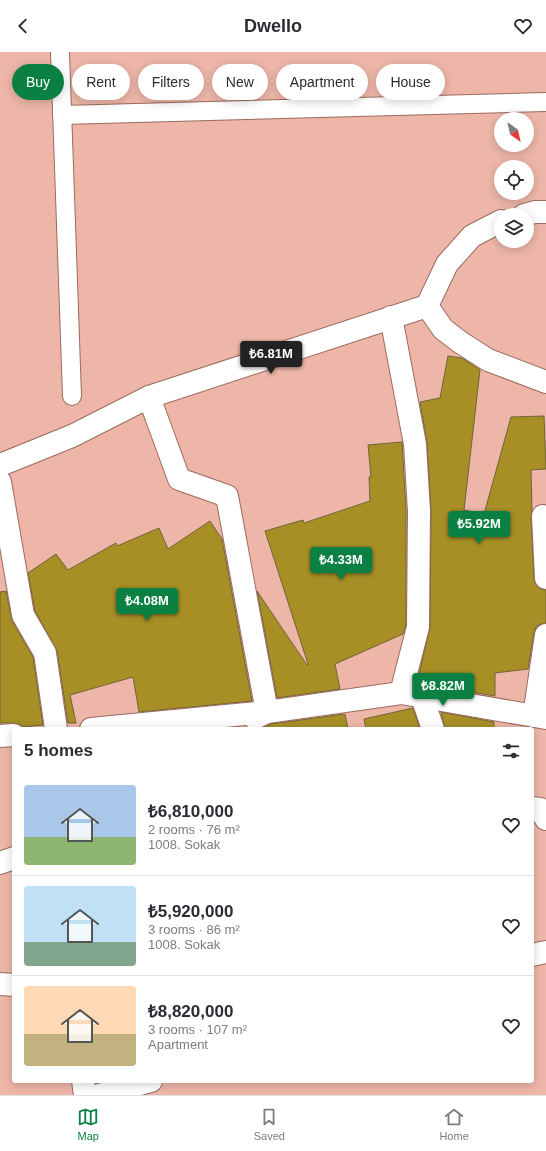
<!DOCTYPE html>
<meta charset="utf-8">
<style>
body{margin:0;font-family:Helvetica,sans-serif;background:#f7f7f7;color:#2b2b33;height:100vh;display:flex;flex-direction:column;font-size:15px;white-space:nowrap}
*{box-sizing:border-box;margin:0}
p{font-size:13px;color:#7c7c81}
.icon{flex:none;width:22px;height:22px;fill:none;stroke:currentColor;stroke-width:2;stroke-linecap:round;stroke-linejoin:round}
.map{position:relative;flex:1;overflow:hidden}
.details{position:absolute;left:12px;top:675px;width:522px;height:356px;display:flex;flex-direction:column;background:#fff;border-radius:4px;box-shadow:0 2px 10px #0003}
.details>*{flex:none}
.hud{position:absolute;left:12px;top:12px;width:522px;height:36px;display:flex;gap:8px}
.needle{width:26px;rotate:146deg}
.controls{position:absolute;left:494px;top:60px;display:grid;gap:8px}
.controls a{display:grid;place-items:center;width:40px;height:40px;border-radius:50%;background:#fff;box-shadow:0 2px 10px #0003;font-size:20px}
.price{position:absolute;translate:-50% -34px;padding:0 9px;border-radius:4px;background:#0b8043;color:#fff;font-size:13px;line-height:26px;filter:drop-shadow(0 1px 2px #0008)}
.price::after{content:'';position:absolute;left:50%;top:24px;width:12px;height:9px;margin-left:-6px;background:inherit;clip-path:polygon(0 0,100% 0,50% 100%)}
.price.on{background:#222;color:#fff}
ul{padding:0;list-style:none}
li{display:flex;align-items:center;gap:12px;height:100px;padding:0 12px}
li+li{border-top:1px solid #e1e1e2}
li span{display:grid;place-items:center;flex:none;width:112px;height:80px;border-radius:4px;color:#555}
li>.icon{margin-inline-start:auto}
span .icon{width:48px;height:48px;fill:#fffc;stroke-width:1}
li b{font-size:17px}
h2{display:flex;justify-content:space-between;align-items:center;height:48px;padding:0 12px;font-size:17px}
.pill{padding:0 14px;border-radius:18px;background:#fff;box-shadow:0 2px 10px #0003;font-size:14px;line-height:36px}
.pill.on{background:#0b8043;color:#fff}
header{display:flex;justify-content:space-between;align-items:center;height:52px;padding:0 12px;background:#fff;font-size:18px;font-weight:800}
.tab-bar{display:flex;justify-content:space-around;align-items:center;height:56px;border-top:1px solid #e1e1e2;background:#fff;font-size:11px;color:#7c7c81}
.tab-bar a{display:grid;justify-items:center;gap:2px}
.tab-bar .on{color:#0b8043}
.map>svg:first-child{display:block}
</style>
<header><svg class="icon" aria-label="back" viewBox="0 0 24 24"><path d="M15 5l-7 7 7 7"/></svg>Dwello<svg class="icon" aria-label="heart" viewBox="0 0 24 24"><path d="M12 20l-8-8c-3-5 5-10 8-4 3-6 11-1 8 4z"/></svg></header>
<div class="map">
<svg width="546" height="1043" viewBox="0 0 546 1043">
<rect width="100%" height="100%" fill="#edb6a8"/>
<g fill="#a78f26" stroke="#706436">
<path d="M448,304L462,306L480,318L464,458L484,462L511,365L544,364L546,417L531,418L532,459L531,465L534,527L536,533L541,537L546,538V571L541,572L536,575L534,581L528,617L495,621V644L417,631L430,575L431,458L427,391L420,350L440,346Z"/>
<path d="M402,390L406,459V573L403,582L335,612L340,637L277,646L257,539L307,613L308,612L265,479L303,468L304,471L370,449L369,425H371L368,393Z"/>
<path d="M210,469L222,487L252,649L139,660L133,625L70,643L76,671H68L57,599L35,559L28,521L56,502L68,518L116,491L117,494L159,476L168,497Z"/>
<path d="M6,539L12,569L33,605L43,673L23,675L19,672L14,671H0V540Z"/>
<path d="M413,656L420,677H366L364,667Z"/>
<path d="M441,660L494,670V677H445Z"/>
<path d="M345,662L348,677H261L271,672Z"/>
</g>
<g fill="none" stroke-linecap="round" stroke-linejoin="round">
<g stroke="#9c6b5e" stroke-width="20">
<g id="lane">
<path d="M60,0L72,344"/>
<path d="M62,63L546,50"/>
</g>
</g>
<g stroke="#9c6b5e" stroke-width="24">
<g id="street">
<path d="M524,163L535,160H546"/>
<path d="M427,254L443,277L460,290L488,308L546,330"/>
<path d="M391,265L415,392L419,459L418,575L401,641"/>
<path d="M149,345L179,427L227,444L267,660L255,666"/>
<path d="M0,413L72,384L149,345L427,254L447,212L472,184L501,169"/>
<path d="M0,430L23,563L45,601L56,677"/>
<path d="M543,464L546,526"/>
<path d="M422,645L433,677"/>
<path d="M534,664L546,583"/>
<path d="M91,677L267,660L401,641L546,666"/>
<path d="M0,684L14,683"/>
<path d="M532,756L540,757L546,767"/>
<path d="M0,811L14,806"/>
<path d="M532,903L546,900"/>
<path d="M0,932L14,933"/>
<path d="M83,1029L85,1043"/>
<path d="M99,1043L151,1029"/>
</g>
</g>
<use href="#lane" stroke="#fff" stroke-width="18"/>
<use href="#street" stroke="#fff" stroke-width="22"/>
</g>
</svg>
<div class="controls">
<a><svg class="needle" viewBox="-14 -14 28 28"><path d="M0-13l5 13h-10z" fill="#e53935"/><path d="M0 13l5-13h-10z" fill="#7c7c81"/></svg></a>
<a><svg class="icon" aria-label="locate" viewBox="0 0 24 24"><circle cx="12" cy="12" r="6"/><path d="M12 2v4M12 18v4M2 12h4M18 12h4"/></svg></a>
<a><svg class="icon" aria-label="layers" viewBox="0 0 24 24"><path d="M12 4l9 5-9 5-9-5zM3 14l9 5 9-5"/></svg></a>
</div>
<b class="price on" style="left:271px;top:323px">₺6.81M</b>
<b class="price" style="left:479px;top:493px">₺5.92M</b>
<b class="price" style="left:341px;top:529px">₺4.33M</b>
<b class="price" style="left:147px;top:570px">₺4.08M</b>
<b class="price" style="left:443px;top:655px">₺8.82M</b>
<div class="hud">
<a class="pill on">Buy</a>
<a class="pill">Rent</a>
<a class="pill">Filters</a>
<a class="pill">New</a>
<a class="pill">Apartment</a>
<a class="pill">House</a>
</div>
<section class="details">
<h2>5 homes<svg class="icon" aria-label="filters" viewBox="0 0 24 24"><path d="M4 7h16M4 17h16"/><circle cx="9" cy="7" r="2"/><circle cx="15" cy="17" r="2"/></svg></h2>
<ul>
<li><span style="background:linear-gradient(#a9c7e8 65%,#8fb573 0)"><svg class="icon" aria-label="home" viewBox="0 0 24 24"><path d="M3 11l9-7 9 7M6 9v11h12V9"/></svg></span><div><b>₺6,810,000</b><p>2 rooms · 76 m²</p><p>1008. Sokak</p></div><svg class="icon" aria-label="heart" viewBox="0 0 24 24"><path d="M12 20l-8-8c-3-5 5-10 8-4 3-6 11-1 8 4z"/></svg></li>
<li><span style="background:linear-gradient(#bfe0f5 70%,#7fa58c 0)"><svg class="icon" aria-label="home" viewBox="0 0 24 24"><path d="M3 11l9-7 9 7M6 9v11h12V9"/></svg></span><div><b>₺5,920,000</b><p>3 rooms · 86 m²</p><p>1008. Sokak</p></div><svg class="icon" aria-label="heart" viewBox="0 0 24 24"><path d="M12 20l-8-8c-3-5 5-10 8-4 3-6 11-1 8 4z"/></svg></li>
<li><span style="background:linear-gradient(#ffd9b3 60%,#c2b280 0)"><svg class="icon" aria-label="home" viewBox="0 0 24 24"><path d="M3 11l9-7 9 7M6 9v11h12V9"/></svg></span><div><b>₺8,820,000</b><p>3 rooms · 107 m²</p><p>Apartment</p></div><svg class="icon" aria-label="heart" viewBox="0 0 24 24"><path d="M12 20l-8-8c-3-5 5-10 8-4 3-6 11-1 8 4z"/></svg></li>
</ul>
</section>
</div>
<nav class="tab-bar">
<a class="on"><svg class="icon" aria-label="map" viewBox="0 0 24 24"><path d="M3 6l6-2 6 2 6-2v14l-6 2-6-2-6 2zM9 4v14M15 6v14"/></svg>Map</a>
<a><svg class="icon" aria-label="saved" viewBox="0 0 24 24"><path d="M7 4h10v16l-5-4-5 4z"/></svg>Saved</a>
<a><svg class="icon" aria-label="home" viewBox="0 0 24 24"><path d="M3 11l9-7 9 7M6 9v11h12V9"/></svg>Home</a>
</nav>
